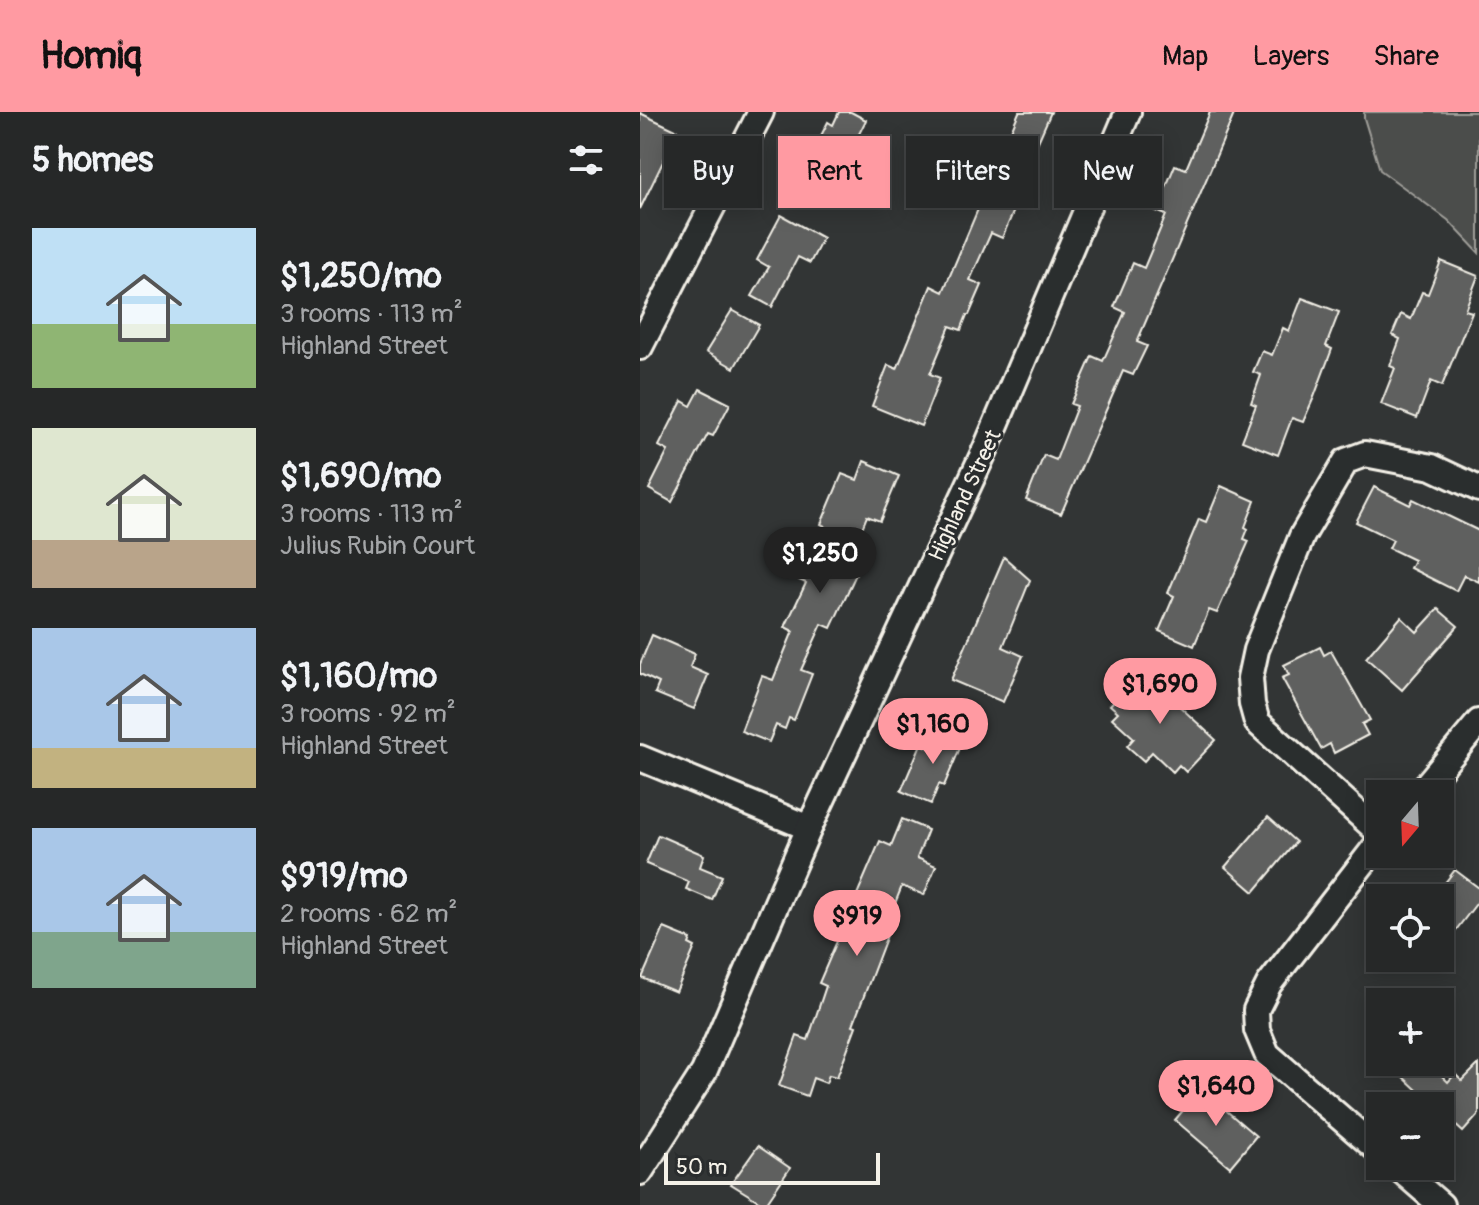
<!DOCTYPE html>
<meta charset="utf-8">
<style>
body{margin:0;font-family:Pangolin,sans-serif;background:#2e3030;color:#f1f3f6;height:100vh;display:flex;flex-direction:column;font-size:30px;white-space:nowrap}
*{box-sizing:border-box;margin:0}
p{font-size:26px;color:#a4a6a8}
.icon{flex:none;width:44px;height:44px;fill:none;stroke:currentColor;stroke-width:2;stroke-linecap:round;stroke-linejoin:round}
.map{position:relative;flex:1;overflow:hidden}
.panel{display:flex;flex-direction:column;background:#262828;width:640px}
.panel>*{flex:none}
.guide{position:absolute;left:24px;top:24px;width:694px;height:72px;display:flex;gap:16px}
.needle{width:52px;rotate:199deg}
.tools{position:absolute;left:726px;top:668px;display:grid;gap:16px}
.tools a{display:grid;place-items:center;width:88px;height:88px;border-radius:0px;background:#262828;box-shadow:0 4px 20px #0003,0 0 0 2px #424445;font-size:40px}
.scale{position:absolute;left:24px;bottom:20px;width:216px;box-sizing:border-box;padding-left:8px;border:4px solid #f4f1e8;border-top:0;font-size:22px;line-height:28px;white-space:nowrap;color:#f4f1e8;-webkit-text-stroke:6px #2a2d2e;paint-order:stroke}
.price{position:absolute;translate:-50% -68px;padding:0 18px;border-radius:28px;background:#ff9aa2;color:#111;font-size:26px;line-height:52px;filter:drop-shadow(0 2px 4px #0008)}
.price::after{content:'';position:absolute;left:50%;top:48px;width:24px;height:18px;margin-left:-12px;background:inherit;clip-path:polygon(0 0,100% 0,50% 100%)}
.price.selected{background:#222;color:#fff}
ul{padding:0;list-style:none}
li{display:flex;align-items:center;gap:24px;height:200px;padding:0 32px}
li span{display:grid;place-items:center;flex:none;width:224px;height:160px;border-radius:0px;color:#555}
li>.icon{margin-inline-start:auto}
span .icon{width:96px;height:96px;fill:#fffc;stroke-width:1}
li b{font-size:34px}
h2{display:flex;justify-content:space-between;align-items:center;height:96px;padding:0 32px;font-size:34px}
.chip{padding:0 28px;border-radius:0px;background:#262828;box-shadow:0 4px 20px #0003,0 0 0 2px #424445;font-size:28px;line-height:72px}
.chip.selected{background:#ff9aa2;color:#111}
header{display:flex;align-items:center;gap:48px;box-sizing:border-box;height:112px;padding:0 40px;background:#ff9aa2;color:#111}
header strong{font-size:38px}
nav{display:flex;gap:44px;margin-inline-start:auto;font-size:28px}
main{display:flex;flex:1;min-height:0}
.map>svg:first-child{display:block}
</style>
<header>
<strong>Homiq</strong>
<nav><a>Map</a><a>Layers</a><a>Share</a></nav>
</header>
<main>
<section class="panel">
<h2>5 homes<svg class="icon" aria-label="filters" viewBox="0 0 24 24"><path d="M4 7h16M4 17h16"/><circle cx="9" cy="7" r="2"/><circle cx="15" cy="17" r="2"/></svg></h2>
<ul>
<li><span style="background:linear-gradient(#bfe0f5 60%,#8fb573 0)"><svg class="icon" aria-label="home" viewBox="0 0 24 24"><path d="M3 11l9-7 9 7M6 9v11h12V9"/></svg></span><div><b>$1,250/mo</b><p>3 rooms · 113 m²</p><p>Highland Street</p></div></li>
<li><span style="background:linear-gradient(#dfe7d0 70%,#b9a48a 0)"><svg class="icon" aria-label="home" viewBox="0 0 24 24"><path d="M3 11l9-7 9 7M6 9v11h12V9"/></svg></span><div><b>$1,690/mo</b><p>3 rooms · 113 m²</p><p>Julius Rubin Court</p></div></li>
<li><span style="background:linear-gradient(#a9c7e8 75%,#c2b280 0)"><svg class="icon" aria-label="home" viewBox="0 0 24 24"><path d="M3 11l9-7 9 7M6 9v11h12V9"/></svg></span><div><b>$1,160/mo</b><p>3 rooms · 92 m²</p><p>Highland Street</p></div></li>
<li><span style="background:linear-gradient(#a9c7e8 65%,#7fa58c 0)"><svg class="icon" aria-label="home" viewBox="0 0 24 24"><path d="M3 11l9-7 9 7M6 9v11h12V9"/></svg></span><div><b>$919/mo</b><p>2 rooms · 62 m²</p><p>Highland Street</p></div></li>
</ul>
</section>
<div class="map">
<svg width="839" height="1093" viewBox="0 0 839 1093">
<rect width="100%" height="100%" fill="#323535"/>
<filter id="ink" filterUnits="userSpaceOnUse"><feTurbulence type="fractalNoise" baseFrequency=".0125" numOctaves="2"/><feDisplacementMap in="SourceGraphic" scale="16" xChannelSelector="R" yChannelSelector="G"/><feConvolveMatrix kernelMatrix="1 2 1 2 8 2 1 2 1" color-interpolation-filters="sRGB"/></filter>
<g filter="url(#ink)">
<path fill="#4b4d4c" stroke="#a09f9a" stroke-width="2" d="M724,0H839V141L808,108L740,58L724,6Z"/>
<g fill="#5f605f" stroke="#f4f1e8" stroke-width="2">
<path d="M199,0H211L226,8L195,70L165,55L188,10L193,13Z"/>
<path d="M379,0H411L377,78L382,80L362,126L351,121L330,168L342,173L329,203H327L321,218L310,214L290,262L300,266L281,314L232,294L248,253L257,257L291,174L303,180Z"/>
<path d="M570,0H595L497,230L507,234L493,263L483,259L421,402L386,388L404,343L416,348L437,294L431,292L452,244L463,249L485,200L474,195L493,151L504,156L526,103L516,99L535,53L546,57Z"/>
<path d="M0,1L38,19L0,97Z"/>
<path d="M141,103L183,126L170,151L158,145L132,195L112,184L129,155L117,148Z"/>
<path d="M801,149L838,164L825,198L832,200L802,274L791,269L777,306L741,292L755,256L750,254L760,227L752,223L761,202L771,207L782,180L788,182Z"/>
<path d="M662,186L699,200L686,234L692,237L674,285L663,310L652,306L638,343L602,329L616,293L611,291L621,263L613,260L622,239L632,243L643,216L649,219Z"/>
<path d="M92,198L119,213L94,256L66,240Z"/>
<path d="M60,277L90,292L73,324L68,322L32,390L9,377L28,339L19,334L42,289L51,294Z"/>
<path d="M224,349L259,364L240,409L227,404L206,456L217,460L191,516L182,512L161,558L172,562L154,608L149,606L145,617L136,613L129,630L101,619L122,564L133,568L153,519L145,515L166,471L159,468L185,414L181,412L202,362L217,368Z"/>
<path d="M581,374L615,389L605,415L608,417L604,427L609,429L577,501L569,498L554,534L519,519L534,484L528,481L559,407L566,410Z"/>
<path d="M734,375L770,393L773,387L839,419V470L824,463L816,479L770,456L774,448L749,436L753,428L716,410Z"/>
<path d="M364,445L390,468L363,535L383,544L363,590L311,568Z"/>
<path d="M798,497L818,514L762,578L726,546L761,505L777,520Z"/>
<path d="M12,523L55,542L50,555L68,563L54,597L15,581L19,571L0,562V552Z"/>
<path d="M680,535L684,543L691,539L730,608L722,612L728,623L694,641L690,632L681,637L642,566L649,563L644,553Z"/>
<path d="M498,563L506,570L509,566L576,628L546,660L539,653L533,660L512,640L504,649L487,634L494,626L472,606L478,600L470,593Z"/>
<path d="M301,614L325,624L304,674L299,672L291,692L261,679L281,632L291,637Z"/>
<path d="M628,705L656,730L614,780L585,755Z"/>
<path d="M262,707L288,718L277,746L296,754L284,783L262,774L245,816L249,818L213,913L216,914L197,965L189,963L186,971L173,966L167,984L139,974L157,924L168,928L186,874L179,871L240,729L251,734Z"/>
<path d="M18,723L64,743L60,755L82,764L72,788L46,777L49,770L6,752Z"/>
<path d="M815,758L839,776V788L800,839V777Z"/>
<path d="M24,816L51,827L49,832L55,835L36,880L2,866Z"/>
<path d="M747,950H788L808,970L815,962L822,969L839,952V1002L823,1020L800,999V994L791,991Z"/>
<path d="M561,977L616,1024L590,1055L535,1008Z"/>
<path d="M118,1034L150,1056L125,1093L91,1072Z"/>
</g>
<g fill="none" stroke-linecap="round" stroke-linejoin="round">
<g stroke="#f4f1e8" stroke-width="30">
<g id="minor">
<path d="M0,235L121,0"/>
<path d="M0,646L169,716"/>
<path d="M779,682L839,610"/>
<path d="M740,721L617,610L612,592L610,566L616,538L662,424L706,349L725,342L792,355L839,377"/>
<path d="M740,729L629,872L616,898L617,918L627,942L740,1040"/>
<path d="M756,1054L801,1093"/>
<path d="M0,1060L64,960L169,716L346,336L488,0"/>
</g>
</g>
<use href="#minor" stroke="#2a2d2e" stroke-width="24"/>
</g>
</g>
<g text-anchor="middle" stroke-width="6" stroke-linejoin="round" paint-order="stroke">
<g font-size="22" fill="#f4f1e8" stroke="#2a2d2e">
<text transform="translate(324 383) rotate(-65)" y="8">Highland Street</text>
</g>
</g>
</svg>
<div class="tools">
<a><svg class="needle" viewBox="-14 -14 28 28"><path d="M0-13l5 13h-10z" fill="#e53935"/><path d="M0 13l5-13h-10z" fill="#a4a6a8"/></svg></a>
<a><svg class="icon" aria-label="locate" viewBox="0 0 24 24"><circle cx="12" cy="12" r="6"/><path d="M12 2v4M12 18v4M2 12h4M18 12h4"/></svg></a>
<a>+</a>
<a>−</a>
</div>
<div class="scale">50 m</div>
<b class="price selected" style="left:180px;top:483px">$1,250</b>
<b class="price" style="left:520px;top:614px">$1,690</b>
<b class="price" style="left:293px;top:654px">$1,160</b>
<b class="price" style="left:217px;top:846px">$919</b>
<b class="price" style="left:576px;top:1016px">$1,640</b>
<div class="guide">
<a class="chip">Buy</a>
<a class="chip selected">Rent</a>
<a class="chip">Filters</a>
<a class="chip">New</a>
</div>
</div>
</main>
